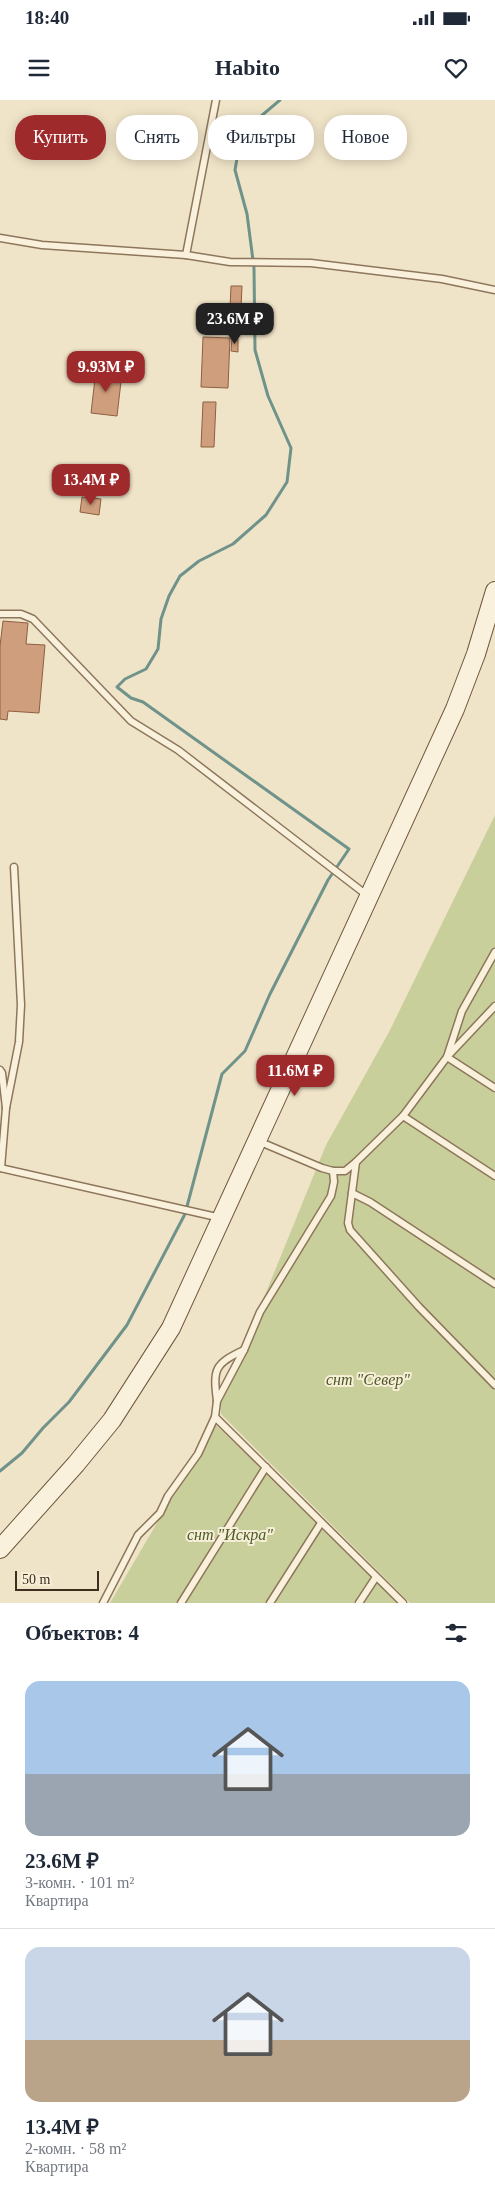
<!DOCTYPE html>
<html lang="ru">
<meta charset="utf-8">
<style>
body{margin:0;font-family:Georgia,serif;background:#f2f2f3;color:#1f2937;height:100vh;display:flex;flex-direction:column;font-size:19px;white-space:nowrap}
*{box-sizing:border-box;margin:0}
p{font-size:16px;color:#747a83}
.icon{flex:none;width:28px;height:28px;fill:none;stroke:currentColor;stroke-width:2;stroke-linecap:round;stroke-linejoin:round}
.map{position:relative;height:1503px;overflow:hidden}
.details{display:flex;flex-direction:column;background:#fff;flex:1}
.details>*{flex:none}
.hud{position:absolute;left:15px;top:15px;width:465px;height:45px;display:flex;gap:10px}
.scale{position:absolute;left:15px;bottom:12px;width:84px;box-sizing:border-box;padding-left:5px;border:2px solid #3d2e20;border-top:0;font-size:14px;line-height:18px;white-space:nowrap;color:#3d2e20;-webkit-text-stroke:4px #f7eed8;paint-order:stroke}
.price{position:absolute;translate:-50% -42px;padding:0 11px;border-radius:10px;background:#9e2a2b;color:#fff;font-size:16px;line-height:32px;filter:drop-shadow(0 1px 2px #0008)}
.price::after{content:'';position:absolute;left:50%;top:30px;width:15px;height:11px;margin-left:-8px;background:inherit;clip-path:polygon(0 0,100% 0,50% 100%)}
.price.active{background:#222;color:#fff}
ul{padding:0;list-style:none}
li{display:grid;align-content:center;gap:10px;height:265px;padding:0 25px}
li+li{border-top:1px solid #e0e1e3}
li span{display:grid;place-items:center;height:155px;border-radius:15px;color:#555}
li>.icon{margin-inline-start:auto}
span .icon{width:90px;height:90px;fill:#fffc;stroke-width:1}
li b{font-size:21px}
h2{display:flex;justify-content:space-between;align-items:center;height:60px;padding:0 25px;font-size:21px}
.pill{padding:0 18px;border-radius:20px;background:#fff;box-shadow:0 2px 12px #0003;font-size:18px;line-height:45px}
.pill.active{background:#9e2a2b;color:#fff}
.status{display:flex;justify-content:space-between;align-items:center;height:35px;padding:0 25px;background:#fff;direction:ltr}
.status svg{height:14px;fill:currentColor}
header{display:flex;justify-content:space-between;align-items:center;height:65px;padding:0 25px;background:#fff;font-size:22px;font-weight:800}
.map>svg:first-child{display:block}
</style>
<div class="status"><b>18:40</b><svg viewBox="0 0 49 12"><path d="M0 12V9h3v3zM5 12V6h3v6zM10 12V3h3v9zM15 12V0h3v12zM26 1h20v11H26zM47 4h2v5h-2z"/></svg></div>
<header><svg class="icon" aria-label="menu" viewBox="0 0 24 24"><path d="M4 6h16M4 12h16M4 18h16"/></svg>Habito<svg class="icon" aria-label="heart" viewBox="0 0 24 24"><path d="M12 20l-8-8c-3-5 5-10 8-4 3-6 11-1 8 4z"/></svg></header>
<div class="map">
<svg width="495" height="1503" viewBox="0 0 495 1503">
<rect width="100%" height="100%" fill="#f0e4c8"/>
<g fill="#c9cf9b">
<path d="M495,715V1503H410L221,1314V1303L326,1045L389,932Z"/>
<path d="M215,1324L397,1503H110Z"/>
</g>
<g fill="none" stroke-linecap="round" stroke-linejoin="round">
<path stroke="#6f938a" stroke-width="3" d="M0,1371L22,1353L43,1328L69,1302L127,1225L185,1114L222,974L245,951L270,894L328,780L349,749L143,602L131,598L117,587L125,579L146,569L158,549L161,519L169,496L180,476L199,461L233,444L266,415L287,382L291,348L268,296L255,250L254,168L247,114L235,70L240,41L254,22L280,0"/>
</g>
<g fill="#cf9f7d" stroke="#8d5f41">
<path d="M231,186H242L241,208H230Z"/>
<path d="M203,237L230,238L228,288L201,287Z"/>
<path d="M232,238L238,239V252L231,251Z"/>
<path d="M96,270L122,273L117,316L91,313Z"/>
<path d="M203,302H216L214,347H201Z"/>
<path d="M82,397L101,399L99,415L80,412Z"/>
<path d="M3,521L28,523L26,544L45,545L39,613L8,611L7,620L0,619V546Z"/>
</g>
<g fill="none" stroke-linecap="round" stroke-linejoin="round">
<g stroke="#8d765c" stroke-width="9">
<g id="lane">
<path d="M0,138L42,145L186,155L230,162L311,163L442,179L495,190"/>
<path d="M186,155L216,0"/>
<path d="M0,514H21L33,519L131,621L178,650L368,796"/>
<path d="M495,852L462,911L447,957L495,988"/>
<path d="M0,970L2,973L6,1008L1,1068"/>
<path d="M6,1008L19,942L21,905L14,767"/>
<path d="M403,1016L495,1076"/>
<path d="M258,1041L322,1068L333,1071H345L356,1062L403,1016L447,957L495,906"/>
<path d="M356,1062L348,1123L350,1130L419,1207L495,1285"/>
<path d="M0,1068L221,1118"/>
<path d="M352,1093L370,1102L495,1184"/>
<path d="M217,1301C213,1269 214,1264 244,1250"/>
<path d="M215,1317L403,1503"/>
<path d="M103,1503L138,1435L160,1413L168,1396L198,1354L215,1317L217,1301L244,1250L260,1212L331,1096L334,1082L333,1071"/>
<path d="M181,1503L266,1367"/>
<path d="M270,1503L321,1423"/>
<path d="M359,1503L376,1477"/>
</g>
</g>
<g stroke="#6f573f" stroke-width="20">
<path id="secondary" d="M0,1449L76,1364L112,1320L171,1228L455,609L476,554L495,491"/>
</g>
<use href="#lane" stroke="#faf1dc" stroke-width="6"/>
<use href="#secondary" stroke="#faf1dc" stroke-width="18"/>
</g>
<g text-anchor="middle" stroke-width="4" stroke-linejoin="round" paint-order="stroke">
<g font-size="16" font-style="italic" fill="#4d5a26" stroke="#f7eed8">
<text x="368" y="1285">снт "Север"</text>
<text x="230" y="1440">снт "Искра"</text>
</g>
</g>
</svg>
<div class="scale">50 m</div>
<b class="price active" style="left:235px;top:245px">23.6M ₽</b>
<b class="price" style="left:106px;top:293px">9.93M ₽</b>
<b class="price" style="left:91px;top:406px">13.4M ₽</b>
<b class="price" style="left:295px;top:997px">11.6M ₽</b>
<div class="hud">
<a class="pill active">Купить</a>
<a class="pill">Снять</a>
<a class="pill">Фильтры</a>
<a class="pill">Новое</a>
</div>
</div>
<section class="details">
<h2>Объектов: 4<svg class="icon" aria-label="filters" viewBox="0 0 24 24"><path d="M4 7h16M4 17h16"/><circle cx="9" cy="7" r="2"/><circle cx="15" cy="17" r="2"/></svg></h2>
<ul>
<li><span style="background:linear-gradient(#a9c7e8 60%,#9aa5b1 0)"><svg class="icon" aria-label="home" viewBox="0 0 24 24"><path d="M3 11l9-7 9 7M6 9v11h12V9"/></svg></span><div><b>23.6M ₽</b><p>3-комн. · 101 m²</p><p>Квартира</p></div></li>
<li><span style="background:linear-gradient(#c9d6e8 60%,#b9a48a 0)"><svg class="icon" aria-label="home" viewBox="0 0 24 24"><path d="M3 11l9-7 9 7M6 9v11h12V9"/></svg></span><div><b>13.4M ₽</b><p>2-комн. · 58 m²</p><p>Квартира</p></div></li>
</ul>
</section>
